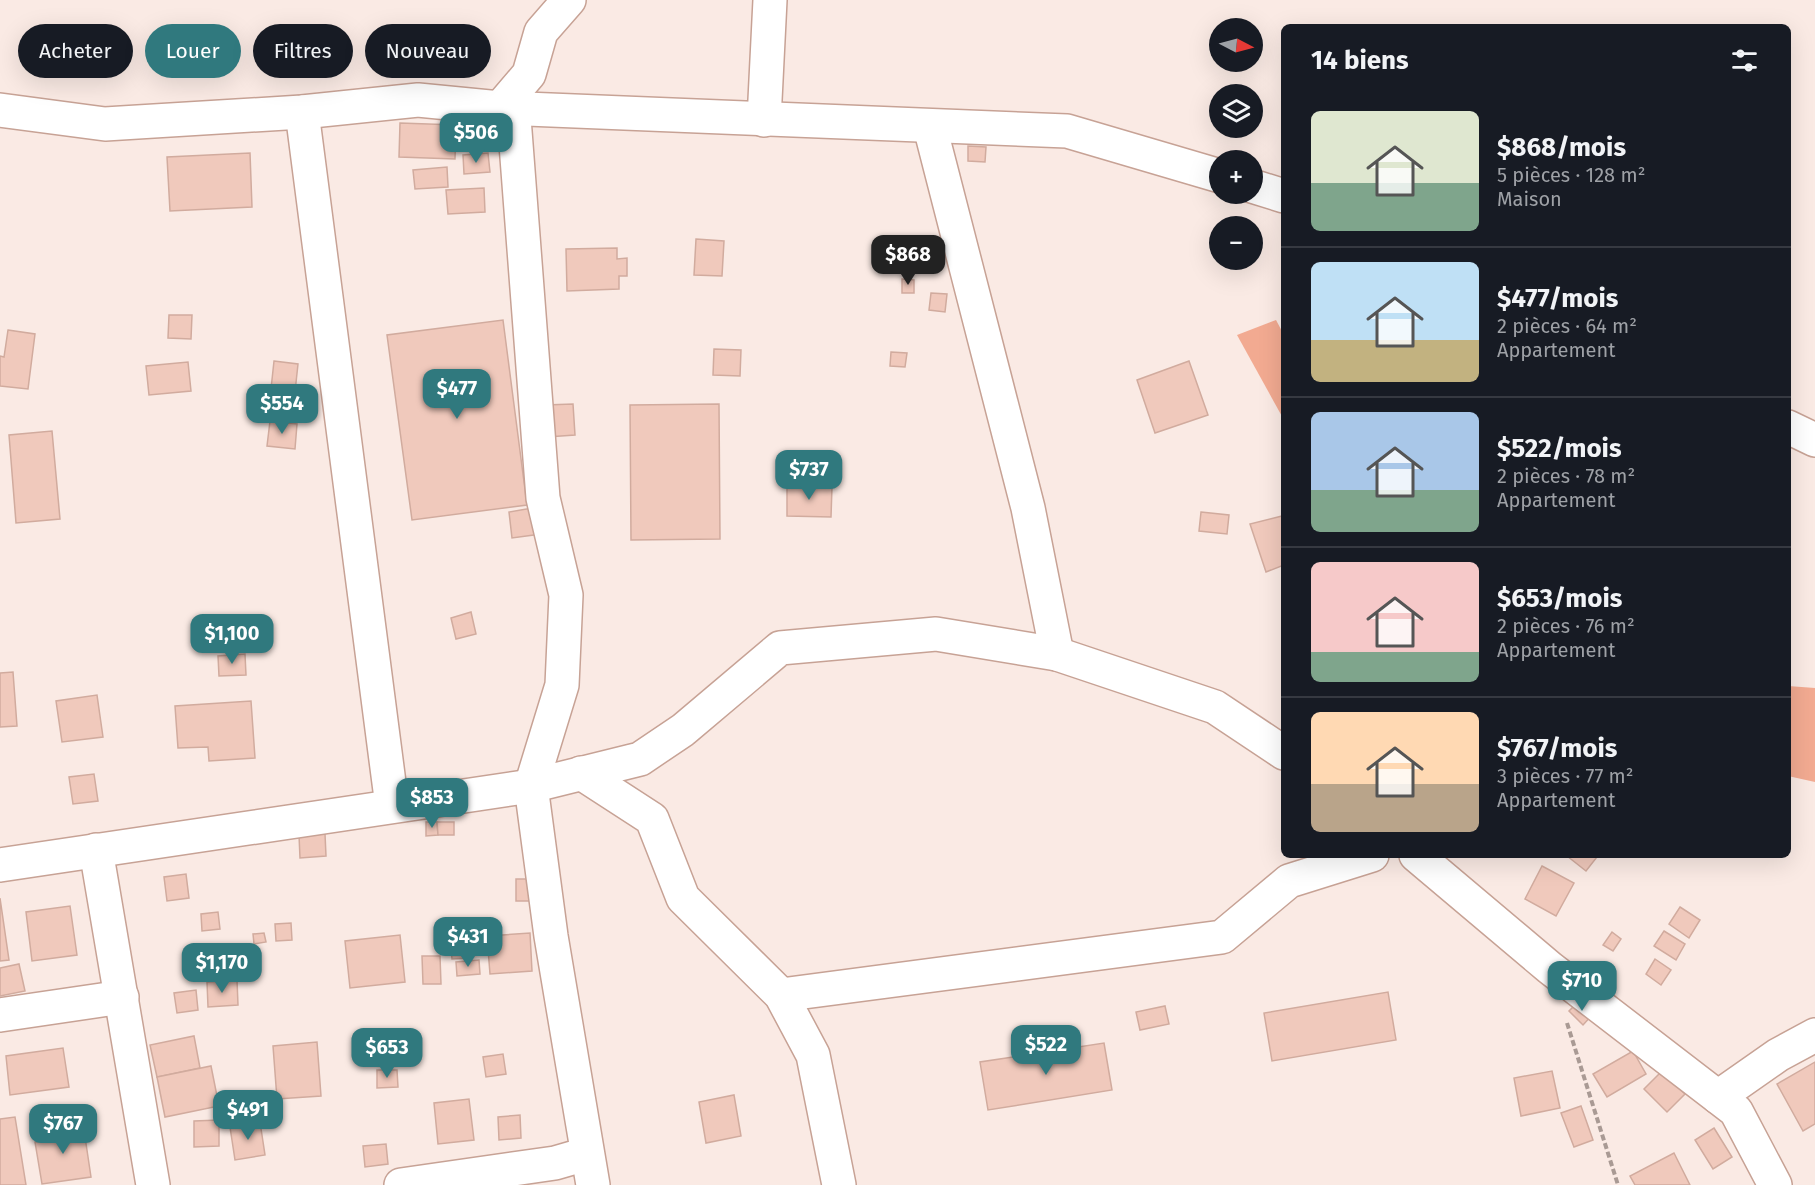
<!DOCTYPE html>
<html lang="fr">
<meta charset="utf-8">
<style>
body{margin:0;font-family:"Fira Sans",sans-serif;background:#20242c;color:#f1f3f6;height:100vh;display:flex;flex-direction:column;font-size:22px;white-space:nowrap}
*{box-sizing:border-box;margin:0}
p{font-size:20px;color:#9ea1a6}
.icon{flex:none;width:33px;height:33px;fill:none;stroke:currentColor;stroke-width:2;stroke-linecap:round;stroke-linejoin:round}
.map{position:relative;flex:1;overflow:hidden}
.panel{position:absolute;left:1281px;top:24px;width:510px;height:834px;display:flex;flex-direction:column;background:#171b24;border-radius:9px;box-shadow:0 6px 24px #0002}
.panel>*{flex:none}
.guide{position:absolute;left:18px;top:24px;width:570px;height:54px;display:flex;gap:12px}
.needle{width:39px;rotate:96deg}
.controls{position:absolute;left:1209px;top:18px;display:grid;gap:12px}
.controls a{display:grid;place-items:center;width:54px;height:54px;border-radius:50%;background:#171b24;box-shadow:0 6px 24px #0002;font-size:30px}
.price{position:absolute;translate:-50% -51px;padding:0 14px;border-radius:12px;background:#30797e;color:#fff;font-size:20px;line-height:39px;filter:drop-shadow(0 2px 3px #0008)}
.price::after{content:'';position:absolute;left:50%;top:36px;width:18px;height:14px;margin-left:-9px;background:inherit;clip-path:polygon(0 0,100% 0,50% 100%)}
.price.selected{background:#222;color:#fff}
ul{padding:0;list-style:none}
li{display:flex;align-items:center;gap:18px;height:150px;padding:0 30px}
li+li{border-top:2px solid #363941}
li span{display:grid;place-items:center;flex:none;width:168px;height:120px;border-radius:9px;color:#555}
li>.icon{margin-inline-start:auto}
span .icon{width:72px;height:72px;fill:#fffc;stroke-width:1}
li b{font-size:26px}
h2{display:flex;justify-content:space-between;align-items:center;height:72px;padding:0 30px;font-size:26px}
.pill{padding:0 21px;border-radius:27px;background:#171b24;box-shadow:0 6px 24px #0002;font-size:21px;line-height:54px}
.pill.selected{background:#30797e;color:#fff}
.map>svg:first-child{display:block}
</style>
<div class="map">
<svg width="1815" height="1185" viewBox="0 0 1815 1185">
<rect width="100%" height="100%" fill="#faeae4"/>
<g fill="#f2aa91">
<path d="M1276,320L1284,335V420L1237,335Z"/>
<path d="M1788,686L1815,688V782L1788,776Z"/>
</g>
<g fill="#f0c9bc" stroke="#d1ab9e" stroke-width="1.5">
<path d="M400,123L456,125L455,159L399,157Z"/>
<path d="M968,146L986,147L985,162L968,161Z"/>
<path d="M250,153L252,207L170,211L167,157Z"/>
<path d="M488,153L490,172L464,174L463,155Z"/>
<path d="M447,167L448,187L415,189L413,170Z"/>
<path d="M484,188L485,212L448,214L446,190Z"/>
<path d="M696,239L724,241L722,276L694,275Z"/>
<path d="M617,248V259L627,258V276H619V289L567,291L566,249Z"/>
<path d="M902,279L914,280V293H902Z"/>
<path d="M931,293L947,294L945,312L929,310Z"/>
<path d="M169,315H192L191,339L168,338Z"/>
<path d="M503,320L527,505L412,520L387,335Z"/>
<path d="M8,330L35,334L28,389L0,386V356L4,357Z"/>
<path d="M714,349L741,350L740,376L713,375Z"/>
<path d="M891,352L907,353L905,367L890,366Z"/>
<path d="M274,361L298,364L295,392L271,389Z"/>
<path d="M1189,361L1208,415L1155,433L1137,380Z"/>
<path d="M188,362L191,391L149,395L146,366Z"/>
<path d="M573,404L575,435L547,437L545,405Z"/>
<path d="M719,404L720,539L631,540L630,405Z"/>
<path d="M270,421L297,424L295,449L267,446Z"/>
<path d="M52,431L60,519L16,523L9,435Z"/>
<path d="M787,485L832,487L831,517L787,516Z"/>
<path d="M538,507L541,534L512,538L509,512Z"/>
<path d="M1201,512L1229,515L1227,534L1199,531Z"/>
<path d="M1282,516L1284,565L1266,572L1250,524Z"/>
<path d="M471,612L476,634L456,639L451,618Z"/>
<path d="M245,654L246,675L219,676L218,656Z"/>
<path d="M13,672L17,726L0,727V673Z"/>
<path d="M97,695L103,737L62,742L56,701Z"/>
<path d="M251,701L255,758L209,761L208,747L178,748L175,706Z"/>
<path d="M94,774L98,801L73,804L69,777Z"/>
<path d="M426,822H437L438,835L426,836Z"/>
<path d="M437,822H454V835H438Z"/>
<path d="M325,834L326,856L300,858L299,835Z"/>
<path d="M1594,855L1597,857L1586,871L1567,856Z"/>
<path d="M1542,866L1574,883L1556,916L1525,899Z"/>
<path d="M186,874L189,898L167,901L164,877Z"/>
<path d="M516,879H536L535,901H516Z"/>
<path d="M0,898L9,960L0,961Z"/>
<path d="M70,906L77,955L32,961L26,912Z"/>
<path d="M1680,907L1700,920L1689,938L1669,924Z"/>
<path d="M218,912L220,929L202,931L201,914Z"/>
<path d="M291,923L292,940L276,941L275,924Z"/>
<path d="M1664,931L1685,944L1676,960L1654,946Z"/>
<path d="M1612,932L1621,939L1613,951L1603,945Z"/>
<path d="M264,933L266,942L254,944L253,934Z"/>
<path d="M530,933L532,971L490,974L487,936Z"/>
<path d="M400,935L405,982L350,988L345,941Z"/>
<path d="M471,947V958L452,959L451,949Z"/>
<path d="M422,956H440L441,984H423Z"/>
<path d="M1655,959L1671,970L1661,985L1646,974Z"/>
<path d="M479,960L480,974L457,976L456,962Z"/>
<path d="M19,964L25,991L0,996V968Z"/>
<path d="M237,980L238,1005L208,1007L207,982Z"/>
<path d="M196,990L198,1010L177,1013L174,993Z"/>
<path d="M1388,992L1396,1040L1272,1061L1264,1013Z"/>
<path d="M1580,1000L1594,1013L1583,1025L1569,1011Z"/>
<path d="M1165,1006L1169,1024L1140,1030L1136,1012Z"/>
<path d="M194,1036L200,1068L157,1077L150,1045Z"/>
<path d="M317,1042L321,1096L277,1099L273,1046Z"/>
<path d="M1104,1043L1112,1090L988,1110L980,1062Z"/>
<path d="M63,1048L69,1087L10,1095L6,1056Z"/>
<path d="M1633,1051L1646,1074L1607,1097L1593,1074Z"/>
<path d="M503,1054L506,1074L486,1077L483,1057Z"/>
<path d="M1815,1062V1124L1803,1131L1777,1084Z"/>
<path d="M211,1066L219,1106L165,1117L157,1077Z"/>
<path d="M377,1070H397L398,1087L377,1088Z"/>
<path d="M1552,1071L1560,1108L1521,1116L1514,1078Z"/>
<path d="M1662,1071L1685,1094L1667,1112L1644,1089Z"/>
<path d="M734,1095L741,1136L706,1143L699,1102Z"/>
<path d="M469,1099L474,1140L438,1144L434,1103Z"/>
<path d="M1581,1106L1593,1140L1574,1147L1561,1113Z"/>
<path d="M520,1115L521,1138L499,1140L498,1117Z"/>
<path d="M15,1117L26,1185H0V1119Z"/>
<path d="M70,1117L74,1139L85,1137L91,1177L42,1184L35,1142L57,1138L54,1120Z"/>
<path d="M219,1120V1146L194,1147V1121Z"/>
<path d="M260,1122L265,1155L235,1160L230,1127Z"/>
<path d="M1714,1128L1732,1157L1713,1169L1695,1140Z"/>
<path d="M386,1144L388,1164L365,1167L363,1146Z"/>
<path d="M1674,1153L1690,1185H1635L1630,1176Z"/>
</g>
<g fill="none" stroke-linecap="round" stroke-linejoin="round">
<g stroke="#c7a295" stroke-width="36">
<g id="minor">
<path d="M569,0L541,32L529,74L500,108L514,118L543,498L566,595L562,685L531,786L551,936L593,1185"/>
<path d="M0,110L105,124L302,112L418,100L500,108L1067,131L1220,176"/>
<path d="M302,112L392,806"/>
<path d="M764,120L770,0"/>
<path d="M930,127L1028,508L1057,654"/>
<path d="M1252,186L1284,196"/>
<path d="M1788,427L1815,440"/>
<path d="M581,773L652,819L683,898L781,995L813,1055L839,1185"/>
<path d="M96,850L153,1185"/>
<path d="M1416,855L1550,968L1736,1111L1775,1185"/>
<path d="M0,865L531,786L640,759L683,730L780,648L936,634L1057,654L1215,707L1284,753"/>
<path d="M781,995L1222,937L1289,881L1372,855"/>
<path d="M0,1015L122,997"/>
<path d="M1718,1097L1778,1055L1815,1035"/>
<path d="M401,1185L555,1163L586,1154"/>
</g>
</g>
<path stroke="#a99a94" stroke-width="4" stroke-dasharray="6 3" stroke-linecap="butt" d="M1567,1023L1618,1185"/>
<use href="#minor" stroke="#fff" stroke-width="33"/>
</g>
</svg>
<div class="controls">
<a><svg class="needle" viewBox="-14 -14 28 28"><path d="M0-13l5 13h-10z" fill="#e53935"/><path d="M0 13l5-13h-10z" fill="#9ea1a6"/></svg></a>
<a><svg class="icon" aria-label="layers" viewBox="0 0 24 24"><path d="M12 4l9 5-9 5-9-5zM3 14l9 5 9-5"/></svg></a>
<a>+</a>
<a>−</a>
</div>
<b class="price" style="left:476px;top:164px">$506</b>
<b class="price selected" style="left:908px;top:286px">$868</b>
<b class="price" style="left:457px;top:420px">$477</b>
<b class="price" style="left:282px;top:435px">$554</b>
<b class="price" style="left:809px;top:501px">$737</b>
<b class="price" style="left:232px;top:665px">$1,100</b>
<b class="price" style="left:432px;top:829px">$853</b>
<b class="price" style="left:468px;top:968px">$431</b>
<b class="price" style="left:222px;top:994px">$1,170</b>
<b class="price" style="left:1582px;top:1012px">$710</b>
<b class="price" style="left:1046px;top:1076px">$522</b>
<b class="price" style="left:387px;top:1079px">$653</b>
<b class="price" style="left:248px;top:1141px">$491</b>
<b class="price" style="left:63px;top:1155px">$767</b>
<div class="guide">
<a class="pill">Acheter</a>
<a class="pill selected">Louer</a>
<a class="pill">Filtres</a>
<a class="pill">Nouveau</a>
</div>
<section class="panel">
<h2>14 biens<svg class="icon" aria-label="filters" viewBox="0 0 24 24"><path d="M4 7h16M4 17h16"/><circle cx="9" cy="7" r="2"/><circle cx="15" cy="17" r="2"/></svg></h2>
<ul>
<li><span style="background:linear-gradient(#dfe7d0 60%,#7fa58c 0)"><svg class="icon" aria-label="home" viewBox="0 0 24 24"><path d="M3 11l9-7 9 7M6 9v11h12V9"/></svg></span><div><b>$868/mois</b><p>5 pièces · 128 m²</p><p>Maison</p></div></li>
<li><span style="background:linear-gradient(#bfe0f5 65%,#c2b280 0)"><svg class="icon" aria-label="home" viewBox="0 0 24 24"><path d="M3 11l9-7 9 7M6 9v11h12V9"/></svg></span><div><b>$477/mois</b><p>2 pièces · 64 m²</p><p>Appartement</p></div></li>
<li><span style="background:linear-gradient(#a9c7e8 65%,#7fa58c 0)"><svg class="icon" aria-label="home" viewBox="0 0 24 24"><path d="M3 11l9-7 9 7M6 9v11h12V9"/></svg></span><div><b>$522/mois</b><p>2 pièces · 78 m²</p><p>Appartement</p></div></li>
<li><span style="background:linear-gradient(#f6c9c9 75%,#7fa58c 0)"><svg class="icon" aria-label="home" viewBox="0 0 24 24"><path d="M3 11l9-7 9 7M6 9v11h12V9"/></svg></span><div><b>$653/mois</b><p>2 pièces · 76 m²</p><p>Appartement</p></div></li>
<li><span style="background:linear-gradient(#ffd9b3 60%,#b9a48a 0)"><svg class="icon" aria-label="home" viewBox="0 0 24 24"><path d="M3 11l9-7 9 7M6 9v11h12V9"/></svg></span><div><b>$767/mois</b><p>3 pièces · 77 m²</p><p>Appartement</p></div></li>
</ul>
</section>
</div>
